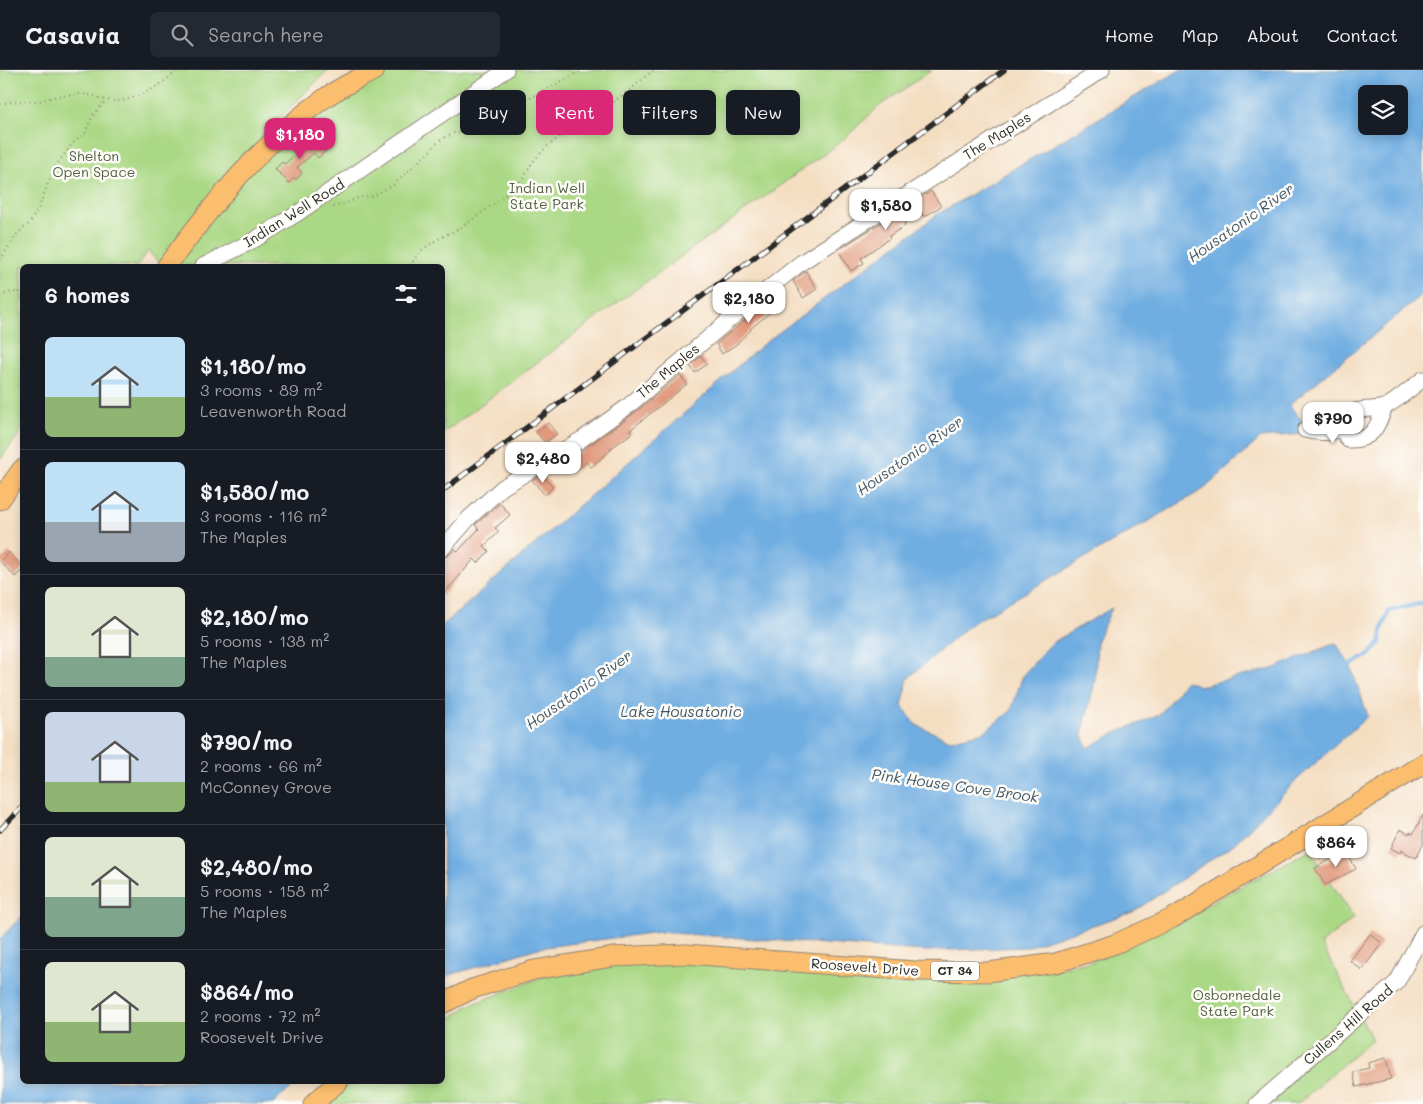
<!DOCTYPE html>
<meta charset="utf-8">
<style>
body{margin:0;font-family:Mali,sans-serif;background:#242831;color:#f1f3f6;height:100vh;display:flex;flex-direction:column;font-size:19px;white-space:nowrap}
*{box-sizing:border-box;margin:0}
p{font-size:16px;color:#9ea1a6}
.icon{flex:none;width:28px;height:28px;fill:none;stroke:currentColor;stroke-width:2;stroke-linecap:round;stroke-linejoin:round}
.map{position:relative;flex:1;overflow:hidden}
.drawer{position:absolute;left:20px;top:194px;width:425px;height:820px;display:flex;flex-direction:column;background:#171b24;border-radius:8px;box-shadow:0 2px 8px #0003}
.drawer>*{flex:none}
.banner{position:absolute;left:460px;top:20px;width:475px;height:45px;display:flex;gap:10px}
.fabs{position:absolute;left:1358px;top:15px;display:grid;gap:10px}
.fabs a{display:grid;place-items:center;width:50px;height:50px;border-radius:8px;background:#171b24;box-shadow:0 2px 8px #0003;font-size:25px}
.price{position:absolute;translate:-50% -42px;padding:0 11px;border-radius:10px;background:#fff;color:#222;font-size:16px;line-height:32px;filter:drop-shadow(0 1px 2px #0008)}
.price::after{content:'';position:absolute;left:50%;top:30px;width:15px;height:11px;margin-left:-8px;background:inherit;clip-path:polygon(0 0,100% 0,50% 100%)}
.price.current{background:#db2777;color:#fff}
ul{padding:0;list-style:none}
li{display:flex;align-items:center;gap:15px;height:125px;padding:0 25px}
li+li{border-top:1px solid #363941}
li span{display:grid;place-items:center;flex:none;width:140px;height:100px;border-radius:8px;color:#555}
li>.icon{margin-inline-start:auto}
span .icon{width:60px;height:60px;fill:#fffc;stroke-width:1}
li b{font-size:21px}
h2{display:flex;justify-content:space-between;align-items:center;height:60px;padding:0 25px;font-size:21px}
.tag{padding:0 18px;border-radius:8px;background:#171b24;box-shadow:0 2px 8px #0003;font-size:18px;line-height:45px}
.tag.current{background:#db2777;color:#fff}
header{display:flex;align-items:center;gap:30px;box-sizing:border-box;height:70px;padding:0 25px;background:#171b24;border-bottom:1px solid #363941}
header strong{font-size:24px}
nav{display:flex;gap:28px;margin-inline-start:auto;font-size:18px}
.search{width:350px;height:45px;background:#242831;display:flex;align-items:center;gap:12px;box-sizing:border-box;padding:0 18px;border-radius:8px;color:#9ea1a6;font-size:19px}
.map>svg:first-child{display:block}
</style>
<header>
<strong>Casavia</strong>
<div class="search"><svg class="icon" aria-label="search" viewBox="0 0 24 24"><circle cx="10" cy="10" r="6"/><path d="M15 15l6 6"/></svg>Search here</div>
<nav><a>Home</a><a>Map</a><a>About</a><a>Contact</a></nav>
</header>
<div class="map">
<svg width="1423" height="1034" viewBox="0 0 1423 1034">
<rect width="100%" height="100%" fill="#fdfcf7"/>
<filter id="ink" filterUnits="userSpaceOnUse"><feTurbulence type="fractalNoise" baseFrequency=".02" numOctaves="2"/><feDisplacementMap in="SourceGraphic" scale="10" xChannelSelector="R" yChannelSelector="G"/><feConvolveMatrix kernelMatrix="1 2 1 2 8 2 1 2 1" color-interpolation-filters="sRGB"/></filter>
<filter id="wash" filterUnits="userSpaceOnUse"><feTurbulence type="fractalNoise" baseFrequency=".0096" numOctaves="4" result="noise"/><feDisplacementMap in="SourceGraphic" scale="20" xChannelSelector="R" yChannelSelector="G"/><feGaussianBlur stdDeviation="1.12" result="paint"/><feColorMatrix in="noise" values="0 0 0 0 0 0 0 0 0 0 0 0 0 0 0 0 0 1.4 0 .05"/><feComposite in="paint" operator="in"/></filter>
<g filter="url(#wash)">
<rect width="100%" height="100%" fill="#f4dec2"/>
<g fill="#aad885" stroke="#6a8258">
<path d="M0,0H328L263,64L303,34L367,0H932L878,37L843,70L610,238L443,363L442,196H162L148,181L137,196H22V360L0,390Z"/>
<path d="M1310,780L1354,848L1321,874L1372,969L1297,1034H328L340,1020L357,1011H442L443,953L468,936L556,902L626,890L1044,900L1091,892L1157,861Z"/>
</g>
<g fill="#6fade1" stroke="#4d6c86" fill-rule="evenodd">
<path d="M1180,0H1423V224L1289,335L1304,353L1301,364L1261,368L1204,419L971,554L908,608L902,636L916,655L950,670L984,662L1011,641L1023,605L1052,573L1112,538L1097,570L1095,611L1082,664L1088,678L1113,664L1159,645L1186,611L1200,616L1272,599L1336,573L1350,595L1368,646L1300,707L1234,774L1133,842L1026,877L924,881L658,862L538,878L443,907L442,556L762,275L938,144ZM1366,24H1399V56H1366Z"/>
<path d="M22,846V1011H299L273,1034H0V869Z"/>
</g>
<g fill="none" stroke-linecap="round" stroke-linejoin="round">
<path stroke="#6fade1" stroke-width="4" d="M1347,597L1369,585L1380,573L1382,560L1389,541L1423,533"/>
</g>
<g id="blocks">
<g fill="#e1987c">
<path d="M315,67L326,81L318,88L314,83L297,97L302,103L296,110L294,108L289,113L275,99L282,92L285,94L299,80Z"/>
<path d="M931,121L941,136L924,147L921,142L904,153L905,156L889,166L890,168L861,188L864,193L851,201L838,180Z"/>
<path d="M806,201L817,219L803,228L793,211Z"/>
<path d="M777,224L785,234L775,242L773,240L750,259L751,260L738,272V273L722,284L716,274Z"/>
<path d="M701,286L707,294L695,303L690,296Z"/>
<path d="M680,305L687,314L630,360L632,363L610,379L611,380L591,397L586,392L577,400L569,390L632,345Z"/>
<path d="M548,353L557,364L545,373L536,362Z"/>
<path d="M542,404L553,417L545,425L532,410Z"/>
<path d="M500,433L510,445L495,458L499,462L484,476L489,481L478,493L474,489L442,526V488L449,485L455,479L458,481L479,459L475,455Z"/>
<path d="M9,482L22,496V500L15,507L0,491Z"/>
<path d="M1423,745V775L1416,788L1401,780L1400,783L1391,778L1400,759L1409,764L1410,762L1413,764Z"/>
<path d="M1346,781L1356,799L1325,815L1315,798Z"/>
<path d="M1370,864L1382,873L1362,900L1350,891Z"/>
<path d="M1386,988L1391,1009L1356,1017L1353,1002L1369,998L1368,993Z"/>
</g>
</g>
</g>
<g filter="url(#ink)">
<use href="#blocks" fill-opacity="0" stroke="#908476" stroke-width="1"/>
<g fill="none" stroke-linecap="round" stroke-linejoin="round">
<g stroke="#908476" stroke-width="17">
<g id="minor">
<path d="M203,196L254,170L298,143L506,0"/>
<path d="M1385,337C1377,358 1372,371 1348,370L1342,359C1352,332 1362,343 1384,337C1392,335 1415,315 1423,309"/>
<path d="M1305,360C1319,364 1328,363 1342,359"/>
<path d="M442,479L469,448L503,417L582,369L627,337L735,245L802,192L1102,0"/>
<path d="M1257,1034L1397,912L1423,863"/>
</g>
</g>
<g stroke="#908476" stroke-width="21">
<g id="major">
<path d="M167,196C212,135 262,72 325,28C340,17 358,9 375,0"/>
<path d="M0,430L22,399"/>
<path d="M442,934L472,919L534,900L613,887L686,884L915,901L988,902L1056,893L1115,874L1173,848L1423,694"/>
<path d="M313,1034L339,1011"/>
</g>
</g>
<g stroke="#908476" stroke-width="2" stroke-dasharray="1 4" stroke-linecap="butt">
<path d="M0,34C13,31 25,31 38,31C42,31 45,29 49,28C59,26 70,25 80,24C92,24 101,30 113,31C132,33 165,14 177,0"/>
<path d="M333,137L347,133L360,127L373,126L392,116L430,81L440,70L454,63L465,62L583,0"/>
<path d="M0,190L17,164L30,153L39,137L54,98L73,73L85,63L92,47L106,30"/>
<path d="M410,196L420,181L438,169L462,157L499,130L523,109L532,93L545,78L591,44L612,33L636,15L653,0"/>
<path d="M0,226L11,222H22"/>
</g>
<use href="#minor" stroke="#fff" stroke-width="15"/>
<use href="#major" stroke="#fbbe6e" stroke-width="19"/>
<g stroke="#2b2b2b" stroke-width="5.5">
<g id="rail">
<path d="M442,421L1004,0"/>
<path d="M0,760L22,737"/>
</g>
</g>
<use href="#rail" stroke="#fdfcf7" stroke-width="4" stroke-dasharray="11" stroke-linecap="butt"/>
</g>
</g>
<g text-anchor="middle" stroke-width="5" stroke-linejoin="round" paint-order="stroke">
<rect fill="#fdfcf7" stroke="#6a6a68" stroke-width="1" x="931" y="891.5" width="48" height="19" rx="4"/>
<g font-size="12" font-weight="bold" fill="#2b2b2b">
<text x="955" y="905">CT 34</text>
</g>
<g font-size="14" fill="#2b2b2b" stroke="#fdfcf7">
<text transform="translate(997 66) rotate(-32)" y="5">The Maples</text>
<text transform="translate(294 143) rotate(-32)" y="5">Indian Well Road</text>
<text transform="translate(668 301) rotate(-40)" y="5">The Maples</text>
<text transform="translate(865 897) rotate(4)" y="5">Roosevelt Drive</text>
<text transform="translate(1348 955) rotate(-41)" y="5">Cullens Hill Road</text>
</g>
<g font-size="14" fill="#515f46" stroke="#fdfcf7">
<text x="94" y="91">Shelton<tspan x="94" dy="16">Open Space</tspan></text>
<text x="547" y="123">Indian Well<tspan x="547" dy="16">State Park</tspan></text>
<text x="1237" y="930">Osbornedale<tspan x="1237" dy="16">State Park</tspan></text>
</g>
<g font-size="15" font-style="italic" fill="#43586b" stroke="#fdfcf7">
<text transform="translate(1241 153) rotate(-35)" y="5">Housatonic River</text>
<text transform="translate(910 386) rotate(-35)" y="5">Housatonic River</text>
<text transform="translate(579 620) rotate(-35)" y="5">Housatonic River</text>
<text x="681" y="647">Lake Housatonic</text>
<text transform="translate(955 716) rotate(8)" y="5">Pink House Cove Brook</text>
</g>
</g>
</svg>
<div class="fabs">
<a><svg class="icon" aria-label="layers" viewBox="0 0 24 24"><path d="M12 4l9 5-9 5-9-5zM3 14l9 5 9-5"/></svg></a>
</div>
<b class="price current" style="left:300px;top:90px">$1,180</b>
<b class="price" style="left:886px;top:161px">$1,580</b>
<b class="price" style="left:749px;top:254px">$2,180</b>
<b class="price" style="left:1333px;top:374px">$790</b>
<b class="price" style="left:543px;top:414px">$2,480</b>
<b class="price" style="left:1336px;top:798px">$864</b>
<div class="banner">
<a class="tag">Buy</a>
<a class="tag current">Rent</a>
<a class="tag">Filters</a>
<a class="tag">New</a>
</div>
<section class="drawer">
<h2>6 homes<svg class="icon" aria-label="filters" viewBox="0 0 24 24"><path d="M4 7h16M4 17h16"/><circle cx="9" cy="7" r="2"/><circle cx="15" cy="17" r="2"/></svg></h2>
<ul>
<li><span style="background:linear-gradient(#bfe0f5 60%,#8fb573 0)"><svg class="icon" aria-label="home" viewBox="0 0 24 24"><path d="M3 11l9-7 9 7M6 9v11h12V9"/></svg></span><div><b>$1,180/mo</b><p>3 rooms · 89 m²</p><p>Leavenworth Road</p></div></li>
<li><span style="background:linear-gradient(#bfe0f5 60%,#9aa5b1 0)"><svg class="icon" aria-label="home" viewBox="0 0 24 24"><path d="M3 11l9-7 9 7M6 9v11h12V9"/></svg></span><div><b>$1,580/mo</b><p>3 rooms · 116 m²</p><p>The Maples</p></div></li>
<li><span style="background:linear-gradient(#dfe7d0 70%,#7fa58c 0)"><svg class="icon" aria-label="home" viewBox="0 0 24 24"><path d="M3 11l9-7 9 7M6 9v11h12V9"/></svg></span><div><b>$2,180/mo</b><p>5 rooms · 138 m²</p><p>The Maples</p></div></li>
<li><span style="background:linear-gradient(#c9d6e8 70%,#8fb573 0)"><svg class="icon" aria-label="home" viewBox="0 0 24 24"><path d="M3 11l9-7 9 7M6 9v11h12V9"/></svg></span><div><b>$790/mo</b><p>2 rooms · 66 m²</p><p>McConney Grove</p></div></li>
<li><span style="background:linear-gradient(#dfe7d0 60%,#7fa58c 0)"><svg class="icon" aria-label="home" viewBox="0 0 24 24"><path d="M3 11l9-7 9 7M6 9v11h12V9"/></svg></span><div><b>$2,480/mo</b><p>5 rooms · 158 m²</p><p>The Maples</p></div></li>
<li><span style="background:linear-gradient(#dfe7d0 60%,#8fb573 0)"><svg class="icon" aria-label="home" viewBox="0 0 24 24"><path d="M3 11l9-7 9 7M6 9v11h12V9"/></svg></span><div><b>$864/mo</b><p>2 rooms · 72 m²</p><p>Roosevelt Drive</p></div></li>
</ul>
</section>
</div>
